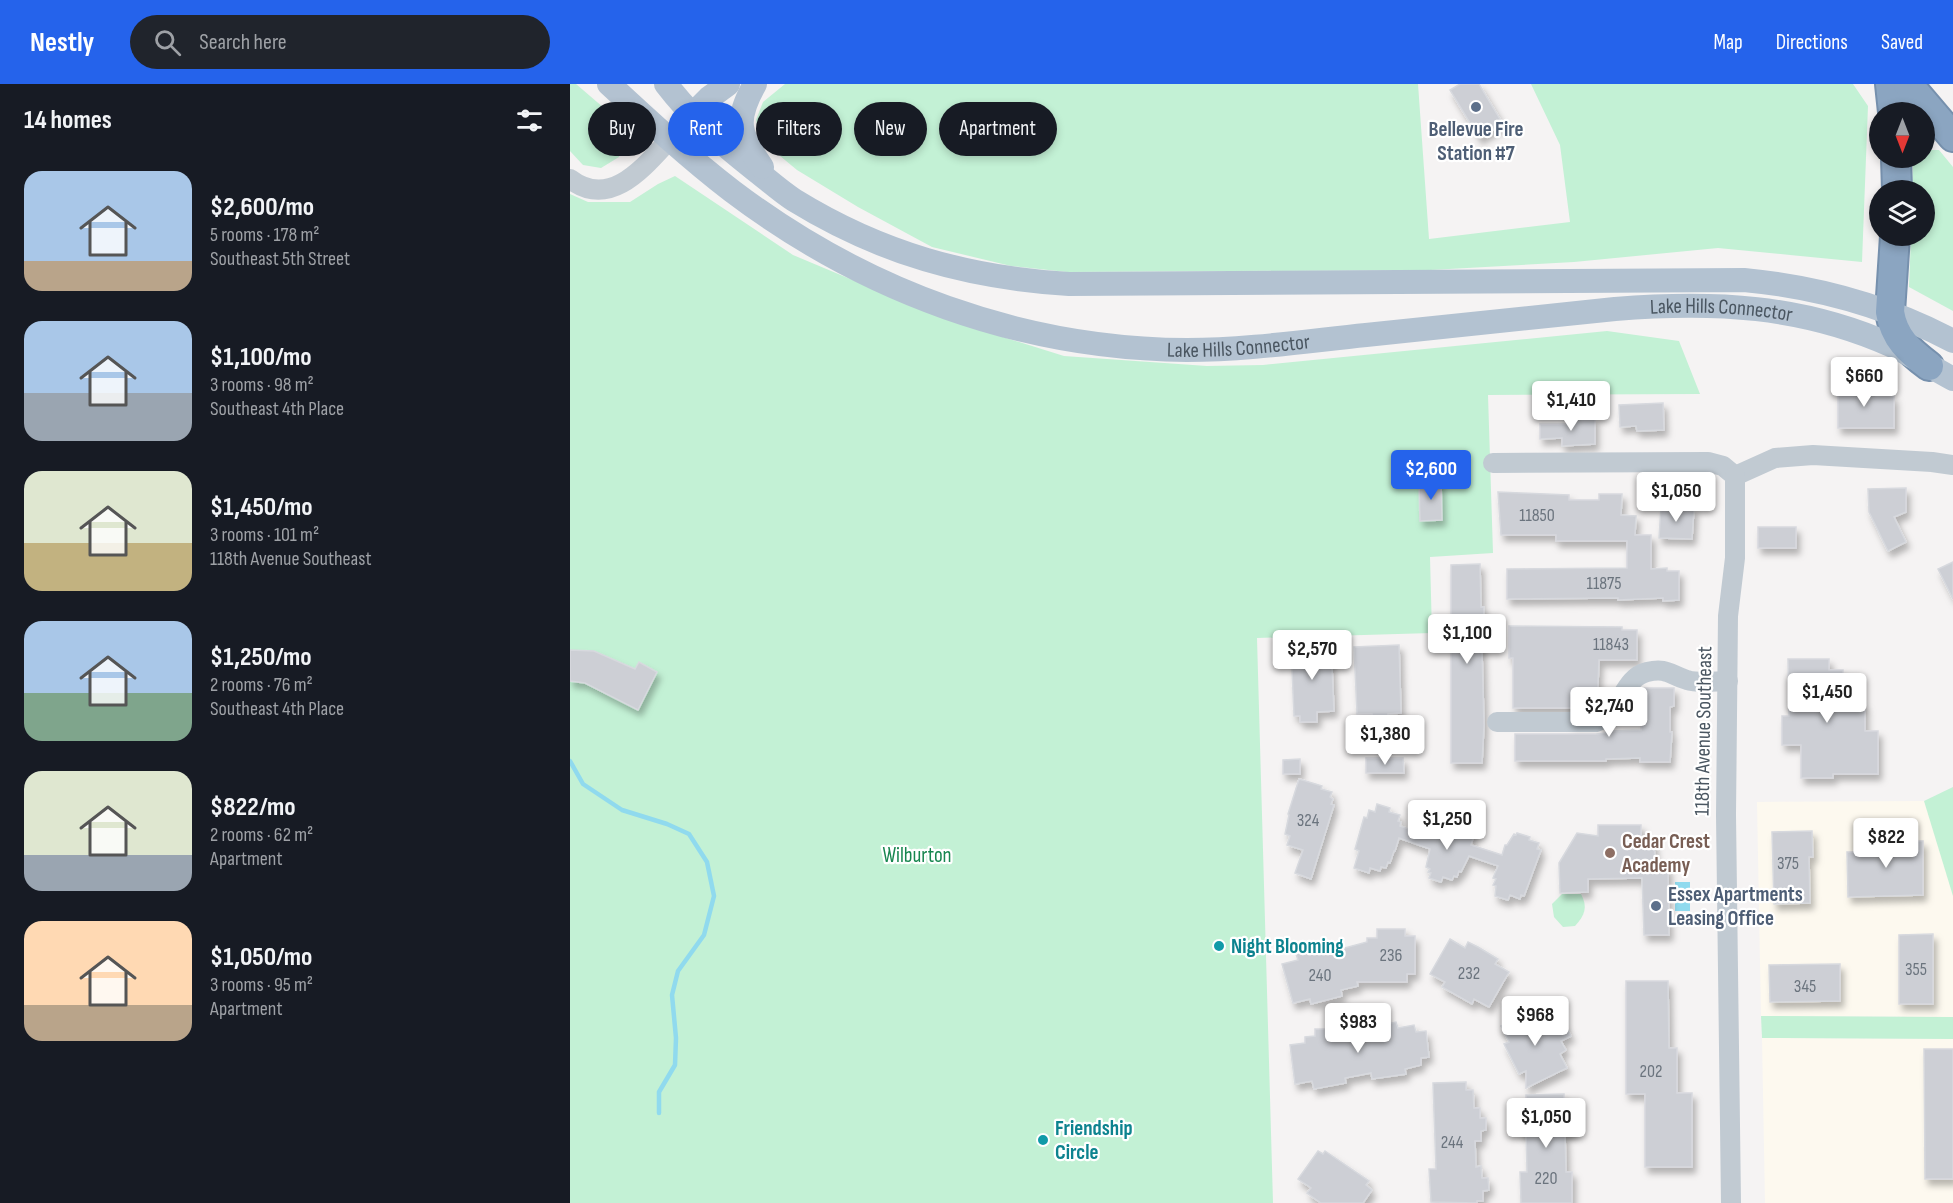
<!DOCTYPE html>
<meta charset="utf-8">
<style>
body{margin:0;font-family:"Sofia Sans Condensed",sans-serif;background:#20242c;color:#f1f3f6;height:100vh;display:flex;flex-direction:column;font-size:22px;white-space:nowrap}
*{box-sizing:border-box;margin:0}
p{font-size:20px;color:#9ea1a6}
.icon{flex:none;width:33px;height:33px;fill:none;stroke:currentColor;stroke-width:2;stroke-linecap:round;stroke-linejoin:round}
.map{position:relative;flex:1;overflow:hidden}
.details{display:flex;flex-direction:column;background:#171b24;width:570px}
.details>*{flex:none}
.hud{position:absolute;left:18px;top:18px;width:570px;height:54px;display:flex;gap:12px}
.needle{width:39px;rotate:180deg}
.fabs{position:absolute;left:1299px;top:18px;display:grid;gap:12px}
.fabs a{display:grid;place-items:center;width:66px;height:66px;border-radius:50%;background:#171b24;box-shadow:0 3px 9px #0003;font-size:30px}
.price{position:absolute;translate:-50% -51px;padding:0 14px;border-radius:6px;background:#fff;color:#222;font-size:20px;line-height:39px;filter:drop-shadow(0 2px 3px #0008)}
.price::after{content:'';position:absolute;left:50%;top:36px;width:18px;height:14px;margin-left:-9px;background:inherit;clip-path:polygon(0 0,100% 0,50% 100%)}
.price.selected{background:#2563eb;color:#fff}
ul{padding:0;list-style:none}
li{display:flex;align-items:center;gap:18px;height:150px;padding:0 24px}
li span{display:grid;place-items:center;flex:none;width:168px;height:120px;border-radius:18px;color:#555}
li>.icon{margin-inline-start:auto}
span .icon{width:72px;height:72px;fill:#fffc;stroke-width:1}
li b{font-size:26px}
h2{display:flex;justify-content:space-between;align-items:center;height:72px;padding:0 24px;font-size:26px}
.chip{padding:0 21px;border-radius:27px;background:#171b24;box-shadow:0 3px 9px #0003;font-size:21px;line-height:54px}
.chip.selected{background:#2563eb;color:#fff}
header{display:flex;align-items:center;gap:36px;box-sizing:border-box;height:84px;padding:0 30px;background:#2563eb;color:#fff}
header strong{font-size:28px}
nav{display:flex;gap:33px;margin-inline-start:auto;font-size:21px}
.search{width:420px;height:54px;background:#20242c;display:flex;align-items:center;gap:15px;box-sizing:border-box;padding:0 21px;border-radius:33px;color:#9ea1a6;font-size:22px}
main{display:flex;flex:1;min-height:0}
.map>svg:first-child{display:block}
</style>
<header>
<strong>Nestly</strong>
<div class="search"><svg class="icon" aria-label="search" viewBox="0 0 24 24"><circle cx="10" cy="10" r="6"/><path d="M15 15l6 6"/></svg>Search here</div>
<nav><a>Map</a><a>Directions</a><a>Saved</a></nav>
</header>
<main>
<section class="details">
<h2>14 homes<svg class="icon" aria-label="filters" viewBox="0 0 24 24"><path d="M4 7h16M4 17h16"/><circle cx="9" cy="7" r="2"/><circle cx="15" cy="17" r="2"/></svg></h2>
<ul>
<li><span style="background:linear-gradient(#a9c7e8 75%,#b9a48a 0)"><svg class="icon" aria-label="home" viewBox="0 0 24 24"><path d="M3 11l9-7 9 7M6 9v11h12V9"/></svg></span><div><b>$2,600/mo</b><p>5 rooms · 178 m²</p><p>Southeast 5th Street</p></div></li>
<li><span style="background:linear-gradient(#a9c7e8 60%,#9aa5b1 0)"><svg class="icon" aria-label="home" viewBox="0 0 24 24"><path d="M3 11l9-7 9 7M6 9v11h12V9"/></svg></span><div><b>$1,100/mo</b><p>3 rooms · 98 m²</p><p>Southeast 4th Place</p></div></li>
<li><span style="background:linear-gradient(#dfe7d0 60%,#c2b280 0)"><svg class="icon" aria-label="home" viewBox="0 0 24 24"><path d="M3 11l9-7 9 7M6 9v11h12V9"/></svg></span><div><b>$1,450/mo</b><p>3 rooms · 101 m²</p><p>118th Avenue Southeast</p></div></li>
<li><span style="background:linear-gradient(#a9c7e8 60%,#7fa58c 0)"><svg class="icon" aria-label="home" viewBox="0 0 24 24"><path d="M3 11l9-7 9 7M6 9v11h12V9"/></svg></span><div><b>$1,250/mo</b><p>2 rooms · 76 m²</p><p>Southeast 4th Place</p></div></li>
<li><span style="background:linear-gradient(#dfe7d0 70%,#9aa5b1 0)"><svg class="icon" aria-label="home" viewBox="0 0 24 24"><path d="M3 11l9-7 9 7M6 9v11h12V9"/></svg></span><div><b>$822/mo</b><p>2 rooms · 62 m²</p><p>Apartment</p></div></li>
<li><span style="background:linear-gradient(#ffd9b3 70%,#b9a48a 0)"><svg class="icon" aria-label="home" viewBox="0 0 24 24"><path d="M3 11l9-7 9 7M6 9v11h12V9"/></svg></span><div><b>$1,050/mo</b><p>3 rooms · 95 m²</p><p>Apartment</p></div></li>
</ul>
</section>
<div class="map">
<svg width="1383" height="1119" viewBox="0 0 1383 1119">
<defs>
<filter id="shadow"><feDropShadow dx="3.5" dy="6" stdDeviation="3" flood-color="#0004"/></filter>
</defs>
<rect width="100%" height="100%" fill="#f5f3f3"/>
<g fill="#fdf9ef">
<path d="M1354,717L1383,790V933L1191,932L1187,718Z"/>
<path d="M1192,954L1383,955V1119H1195Z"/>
</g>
<g fill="#c3f1d5">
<path d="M0,0H6L48,36L53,51L49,73L31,84L13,81L0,67Z"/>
<path d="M215,0H848L859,155L1000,138L990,61L961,0H1283L1298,22L1292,178L1148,164L1004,178L861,186L497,188L441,182L362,163L288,123L227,86L198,62L189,49L186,36L193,18Z"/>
<path d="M1355,66H1369L1383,83V227L1339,203L1341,152H1354V106H1342L1343,74H1354Z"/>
<path d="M105,92L223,171L378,236L494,272L637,282L693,281L1037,247L1109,257L1130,310L918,311L923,469L860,473L862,549L687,554L703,1119H0V110L18,118H60L88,100Z"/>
<path d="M1383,703V812L1354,717Z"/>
<path d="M992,810H1011C1018,823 1015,831 1005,842L993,843L984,833L982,820Z"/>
<path d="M1191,932L1383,933V955L1192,954Z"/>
</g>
<rect fill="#90daee" x="1105" y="798" width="15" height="29"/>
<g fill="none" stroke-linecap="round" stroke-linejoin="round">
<path stroke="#90daee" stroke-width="4.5" d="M0,677L13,700L52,726L97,740L119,750L137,778L144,812L134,851L108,887L102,911L106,954L105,981L89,1008V1029"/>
</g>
<g fill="#cdcfd5" stroke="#d7d9de" stroke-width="1.5" filter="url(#shadow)">
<path d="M890,0H909L933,40L909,54L880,6Z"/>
<path d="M1268,297H1288V304H1306V312H1324V344H1268Z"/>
<path d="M1093,319L1094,346L1067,347L1066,342L1050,343L1049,321Z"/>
<path d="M1025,333V360L992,362V354L970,355V340H1000V334Z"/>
<path d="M871,397L872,436L850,437L849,398Z"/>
<path d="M1336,404V428L1324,433L1336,458L1318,467L1299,428L1298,405Z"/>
<path d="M928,408L999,411V416H1029V410H1052L1051,431L1066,432L1065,451H1081V485L1097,484V487H1109V516L1093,517V514L1048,516V514L937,515V485L1057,484V457H986V451H931Z"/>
<path d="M1091,422L1124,424L1122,455L1089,454Z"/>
<rect x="1188" y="443" width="38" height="21"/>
<path d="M1383,478V515L1368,485Z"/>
<path d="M910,480L911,523H914L912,567L914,641L912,679H881V481Z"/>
<path d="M939,542L1052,543V546H1067V576H1029L1027,624H943V574H939Z"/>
<path d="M761,561L764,627L747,628V638H730V632H724L721,563Z"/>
<path d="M829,561L831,629L818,630V637L802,638V630H787L784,563Z"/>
<path d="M0,566L24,567L65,585L69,578L87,588L68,626L15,599L0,597Z"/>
<path d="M1218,575H1259V586H1273V621L1295,620V647H1308V690H1263V694H1231V661H1212V632H1219Z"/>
<path d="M1074,604H1104V622L1100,623V648H1102L1100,678H1070V674L1036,675V677H945V650H1026L1036,649V647L1071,646V618H1074Z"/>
<path d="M796,674H833L834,689H796Z"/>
<path d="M730,675V690H713V676Z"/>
<path d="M729,695L752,702L751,705L762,708L760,713L763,715L761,720L764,721L741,795L725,789L733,766L717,761L720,752L715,750L719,731L718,730Z"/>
<path d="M807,720L820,724L819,728L830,731L828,737L831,738L830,742L863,753L867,742L870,743L872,736L876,737L879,728L892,733L891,737L901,741L899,746L903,747L901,753L903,754L901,761L932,771L935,761H937L944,750L946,751L947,749L960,753L959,756L969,759L967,765L971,766L954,812L951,811L950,815L940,811L938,816L925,812L926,802L923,801L926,795L923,794L928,782L899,772L891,788L889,787L887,793L884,792L882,796L873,793L871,798L859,794L861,789L858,788L860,785L856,783L860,765L829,754L825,767H824L820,779L818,778L816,784L811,783L810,787L800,784L799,789L784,784L789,767L785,765L794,733L797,734L799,726L805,728Z"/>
<path d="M1028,741H1071V753H1083L1086,783H1098L1099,851H1074L1072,794L1018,795V808L990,809L989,779L1007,749L1028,752Z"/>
<path d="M1242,747L1243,773H1239L1240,819L1204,820L1202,748Z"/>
<path d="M1286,757H1353V811L1278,813L1277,768H1286Z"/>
<path d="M807,845H835V852H845V890H837V898H787L788,902L771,906L772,912L741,920L740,915L723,919L712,880L728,876L726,870L737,866L759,861L760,868L797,858V854H807Z"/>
<path d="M1363,850V920H1329V851Z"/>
<path d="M880,855L895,864L898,858L908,863L928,875L925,880L939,888L919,923L904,915L902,920L872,903L875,898L860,890Z"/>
<path d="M1270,880V917L1200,918L1199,881Z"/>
<path d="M1056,897H1098L1099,964H1107V1009H1122V1083H1075V1010H1056Z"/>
<path d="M966,925L975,941L981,938L985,947L995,941L1001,952L991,957L996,966L990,970L997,984L956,1004V987L949,990L934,960L939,958L931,942Z"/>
<path d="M815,932L816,940L826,938L828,944L844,941L846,948L856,947L859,973L851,974V981L835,985L836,990L802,995L801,989L775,994L776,999L744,1005L742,997L725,1000L720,961L735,959V953L745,952V945H758L759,950L769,949V954L795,950L794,937Z"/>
<path d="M1354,965H1383V1095H1355Z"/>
<path d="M896,998V1006H903L904,1024H910V1034H916V1046L911,1047V1057H905L906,1083L911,1082L912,1094H918L919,1106L913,1107V1117H907V1119L861,1118L859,1085H866L863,999Z"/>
<path d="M994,1010V1019H1001L1002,1028V1049H995L996,1088H1002V1119H951L950,1088H957L956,1049H950V1019H956V1011Z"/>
<path d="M748,1067L753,1070L755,1067L799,1097L796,1101L802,1106L793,1119H751L737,1109L741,1104L728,1095Z"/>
</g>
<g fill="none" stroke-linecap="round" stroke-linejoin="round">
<g stroke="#7690ad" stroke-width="32">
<g id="highway">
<path d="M1320,0L1323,28"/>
<path d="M1338,0L1383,53"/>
<path d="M1326,74L1327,106"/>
<path d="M1325,152L1320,228C1324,254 1339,267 1359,282"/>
</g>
</g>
<g stroke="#c1cad2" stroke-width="20">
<path d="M0,95C40,126 74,83 100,55"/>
<path d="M923,379L1138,378L1153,382L1165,392"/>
<path d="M1165,392L1205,374L1243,371L1362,378L1383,381"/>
<path d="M927,638H1026C1052,629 1052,594 1077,588C1097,583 1100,591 1117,596C1129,600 1146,597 1158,597"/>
<path d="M1161,1119L1156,731L1158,532L1165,474V392"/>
</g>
<g stroke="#b3c2d1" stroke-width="24">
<path id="s1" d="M39,0C79,37 119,74 162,107C294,207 451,265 617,266C677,266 737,257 796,251C879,242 962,233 1045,225C1143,217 1232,221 1323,262C1343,272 1363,284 1383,295"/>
<path d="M96,0C122,34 151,59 184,85C197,95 210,107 224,116C310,169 398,194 499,200L1174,196C1248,203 1317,222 1383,257"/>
<path d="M185,0C164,37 169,50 192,83"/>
<path d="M111,42L139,14L158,0"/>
</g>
<use href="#highway" stroke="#8ba5c1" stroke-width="28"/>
</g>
<g fill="#5c6f8a" stroke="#fff" stroke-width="2">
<circle cx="906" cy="23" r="6"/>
<circle cx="1086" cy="822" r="6"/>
</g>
<circle fill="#8d6e63" stroke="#fff" stroke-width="2" cx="1040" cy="769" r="6"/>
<g fill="#0f9aa8" stroke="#fff" stroke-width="2">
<circle cx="649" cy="862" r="6"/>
<circle cx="473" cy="1056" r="6"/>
</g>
<g text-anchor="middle" stroke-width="4.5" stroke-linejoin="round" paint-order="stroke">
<g font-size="18" fill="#6b747e">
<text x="967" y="437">11850</text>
<text x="1034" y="505">11875</text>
<text x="1041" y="566">11843</text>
<text x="738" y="742">324</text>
<text x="1218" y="785">375</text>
<text x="821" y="877">236</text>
<text x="1346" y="891">355</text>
<text x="899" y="895">232</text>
<text x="750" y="897">240</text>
<text x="1235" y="908">345</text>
<text x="1081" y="993">202</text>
<text x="882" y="1064">244</text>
<text x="976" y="1100">220</text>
</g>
<g font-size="21" font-weight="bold" fill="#4e5e75" stroke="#fff">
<text x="906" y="52">Bellevue Fire<tspan x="906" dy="24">Station #7</tspan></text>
<text x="1098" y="817" text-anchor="start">Essex Apartments<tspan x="1098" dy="24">Leasing Office</tspan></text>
</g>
<g font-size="21" fill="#4a5661" stroke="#fff">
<text dy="7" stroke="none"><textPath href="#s1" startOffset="1190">Lake Hills Connector</textPath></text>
<text dy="7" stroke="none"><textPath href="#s1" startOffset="705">Lake Hills Connector</textPath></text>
<text transform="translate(1133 647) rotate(-89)" y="7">118th Avenue Southeast</text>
</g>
<g font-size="21" font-weight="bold" fill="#785e54" stroke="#fff" text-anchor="start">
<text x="1052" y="764">Cedar Crest<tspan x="1052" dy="24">Academy</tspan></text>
</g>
<g font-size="21" fill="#17864f" stroke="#fff">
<text x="347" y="778">Wilburton</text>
</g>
<g font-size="21" font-weight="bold" fill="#0d838f" stroke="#fff" text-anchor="start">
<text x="661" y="869">Night Blooming</text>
<text x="485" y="1051">Friendship<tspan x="485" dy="24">Circle</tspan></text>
</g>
</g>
</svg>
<div class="fabs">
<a><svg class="needle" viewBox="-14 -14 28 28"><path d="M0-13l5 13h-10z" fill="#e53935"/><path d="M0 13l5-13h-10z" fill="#9ea1a6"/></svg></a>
<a><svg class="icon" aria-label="layers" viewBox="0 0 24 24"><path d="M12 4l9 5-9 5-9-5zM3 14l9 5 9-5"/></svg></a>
</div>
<b class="price" style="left:1294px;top:324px">$660</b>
<b class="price" style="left:1001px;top:348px">$1,410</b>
<b class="price selected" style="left:861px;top:417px">$2,600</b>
<b class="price" style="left:1106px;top:439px">$1,050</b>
<b class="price" style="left:897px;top:581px">$1,100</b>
<b class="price" style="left:742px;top:597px">$2,570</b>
<b class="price" style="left:1257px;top:640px">$1,450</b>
<b class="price" style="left:1039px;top:654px">$2,740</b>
<b class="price" style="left:815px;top:682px">$1,380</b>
<b class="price" style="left:877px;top:767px">$1,250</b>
<b class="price" style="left:1316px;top:785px">$822</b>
<b class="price" style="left:965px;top:963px">$968</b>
<b class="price" style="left:788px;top:970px">$983</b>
<b class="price" style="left:976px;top:1065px">$1,050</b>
<div class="hud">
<a class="chip">Buy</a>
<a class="chip selected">Rent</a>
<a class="chip">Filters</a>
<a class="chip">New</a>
<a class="chip">Apartment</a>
</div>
</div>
</main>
